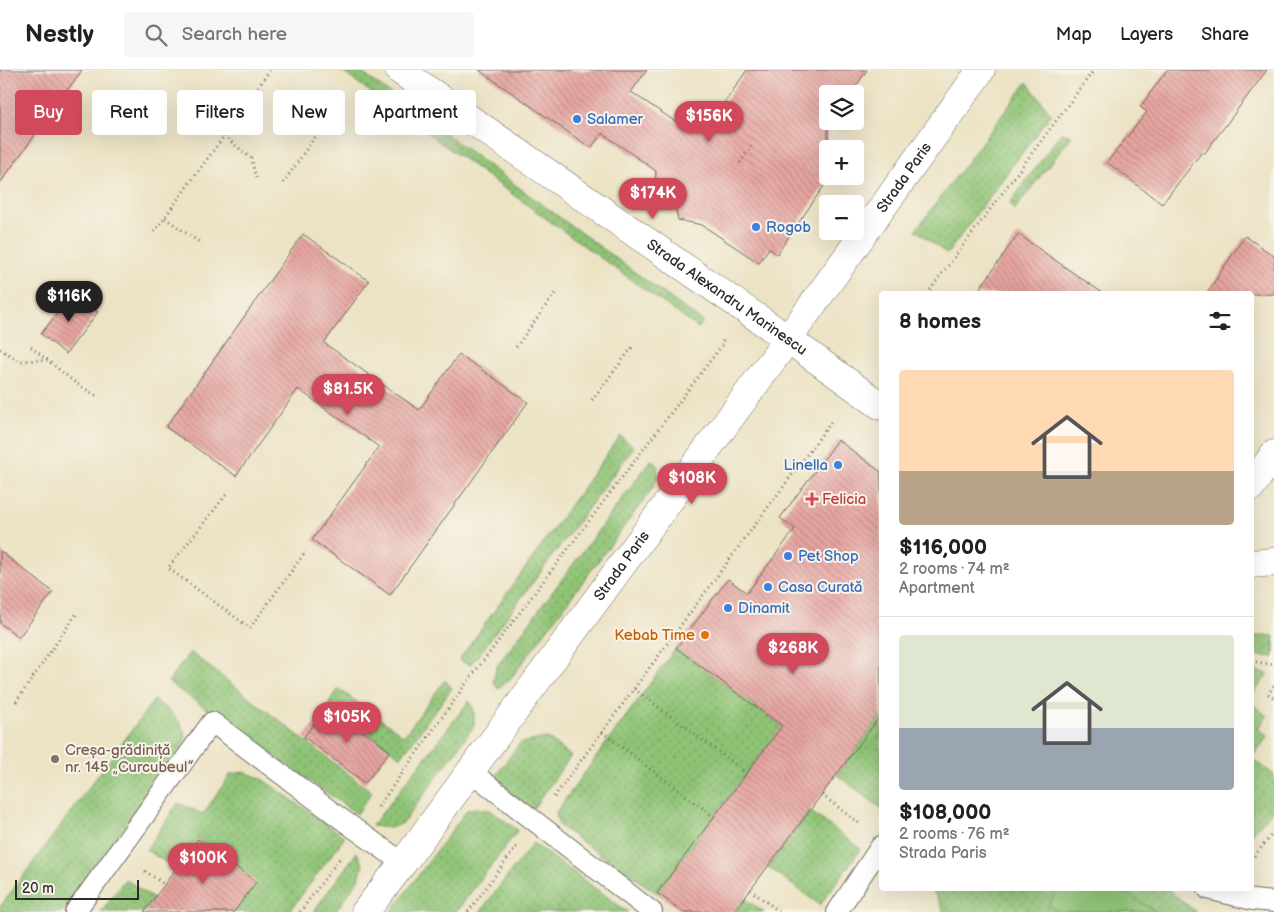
<!DOCTYPE html>
<meta charset="utf-8">
<style>
body{margin:0;font-family:"Balsamiq Sans",sans-serif;background:#f6f6f6;color:#202124;height:100vh;display:flex;flex-direction:column;font-size:19px;white-space:nowrap}
*{box-sizing:border-box;margin:0}
p{font-size:16px;color:#757577}
.icon{flex:none;width:28px;height:28px;fill:none;stroke:currentColor;stroke-width:2;stroke-linecap:round;stroke-linejoin:round}
.map{position:relative;flex:1;overflow:hidden}
.drawer{position:absolute;left:879px;top:221px;width:375px;height:600px;display:flex;flex-direction:column;background:#fff;border-radius:5px;box-shadow:0 5px 20px #0002}
.drawer>*{flex:none}
.guide{position:absolute;left:15px;top:20px;width:475px;height:45px;display:flex;gap:10px}
.fabs{position:absolute;left:819px;top:15px;display:grid;gap:10px}
.fabs a{display:grid;place-items:center;width:45px;height:45px;border-radius:5px;background:#fff;box-shadow:0 5px 20px #0002;font-size:25px}
.scale{position:absolute;left:15px;bottom:12px;width:124px;box-sizing:border-box;padding-left:5px;border:2px solid #2b2b2b;border-top:0;font-size:14px;line-height:18px;white-space:nowrap;color:#2b2b2b;-webkit-text-stroke:4px #f7f3e8;paint-order:stroke}
.price{position:absolute;translate:-50% -42px;padding:0 11px;border-radius:18px;background:#d1495b;color:#fff;font-size:16px;line-height:32px;filter:drop-shadow(0 1px 2px #0008)}
.price::after{content:'';position:absolute;left:50%;top:30px;width:15px;height:11px;margin-left:-8px;background:inherit;clip-path:polygon(0 0,100% 0,50% 100%)}
.price.active{background:#222;color:#fff}
ul{padding:0;list-style:none}
li{display:grid;align-content:center;gap:10px;height:265px;padding:0 20px}
li+li{border-top:1px solid #e0e0e0}
li span{display:grid;place-items:center;height:155px;border-radius:5px;color:#555}
li>.icon{margin-inline-start:auto}
span .icon{width:90px;height:90px;fill:#fffc;stroke-width:1}
li b{font-size:21px}
h2{display:flex;justify-content:space-between;align-items:center;height:60px;padding:0 20px;font-size:21px}
.tag{padding:0 18px;border-radius:5px;background:#fff;box-shadow:0 5px 20px #0002;font-size:18px;line-height:45px}
.tag.active{background:#d1495b;color:#fff}
header{display:flex;align-items:center;gap:30px;box-sizing:border-box;height:70px;padding:0 25px;background:#fff;border-bottom:1px solid #e0e0e0}
header strong{font-size:24px}
nav{display:flex;gap:28px;margin-inline-start:auto;font-size:18px}
.search{width:350px;height:45px;background:#f6f6f6;display:flex;align-items:center;gap:12px;box-sizing:border-box;padding:0 18px;border-radius:5px;color:#757577;font-size:19px}
.map>svg:first-child{display:block}
</style>
<header>
<strong>Nestly</strong>
<div class="search"><svg class="icon" aria-label="search" viewBox="0 0 24 24"><circle cx="10" cy="10" r="6"/><path d="M15 15l6 6"/></svg>Search here</div>
<nav><a>Map</a><a>Layers</a><a>Share</a></nav>
</header>
<div class="map">
<svg width="1274" height="842" viewBox="0 0 1274 842">
<defs>
<pattern id="garden-dots" width="8" height="8" patternUnits="userSpaceOnUse" patternTransform="scale(1.25)"><rect width="8" height="8" fill="#8ec375"/><path d="M2 2h.1M6 6h.1" fill="none" stroke="#749f60" stroke-width="1.8" stroke-linecap="round"/></pattern>
<pattern id="building-back-hatch" width="6" height="6" patternUnits="userSpaceOnUse" patternTransform="scale(1.25)"><rect width="6" height="6" fill="#e7a5a1"/><path d="M-1 5l2 2M0 0l6 6M5-1l2 2" fill="none" stroke="#bb8783"/></pattern>
</defs>
<rect width="100%" height="100%" fill="#f7f3e8"/>
<filter id="ink" filterUnits="userSpaceOnUse"><feTurbulence type="fractalNoise" baseFrequency=".02" numOctaves="2"/><feDisplacementMap in="SourceGraphic" scale="10" xChannelSelector="R" yChannelSelector="G"/><feConvolveMatrix kernelMatrix="1 2 1 2 8 2 1 2 1" color-interpolation-filters="sRGB"/></filter>
<filter id="wash" filterUnits="userSpaceOnUse"><feTurbulence type="fractalNoise" baseFrequency=".0096" numOctaves="4" result="noise"/><feDisplacementMap in="SourceGraphic" scale="20" xChannelSelector="R" yChannelSelector="G"/><feGaussianBlur stdDeviation="1.12" result="paint"/><feColorMatrix in="noise" values="0 0 0 0 0 0 0 0 0 0 0 0 0 0 0 0 0 1.4 0 .05"/><feComposite in="paint" operator="in"/></filter>
<g filter="url(#wash)">
<rect width="100%" height="100%" fill="#ece3c4"/>
<g fill="url(#garden-dots)" stroke="#5c7750">
<path d="M340,0H358L703,252L698,258Z"/>
<path d="M1027,12L1051,44L947,184L916,160Z"/>
<path d="M1061,63L1072,66L1014,140L1010,133Z"/>
<path d="M620,366L634,377L480,583L470,595L459,590Z"/>
<path d="M651,390L657,394L658,406L652,419L511,608L498,619L493,611L497,596Z"/>
<path d="M1251,566H1274V587L1259,586L1251,580Z"/>
<path d="M676,578L782,656L657,823L559,756L556,742Z"/>
<path d="M190,582L372,722L357,744L168,612Z"/>
<path d="M1254,601L1268,604L1251,627V604Z"/>
<path d="M445,610L452,618L401,687L328,634L339,619L404,666Z"/>
<path d="M154,630C166,638 187,653 185,670C184,674 179,680 177,684L62,842H0V837Z"/>
<path d="M469,631L474,640V656L403,753L390,758L372,756Z"/>
<path d="M1251,633L1267,646L1258,659L1268,666L1253,686L1251,685Z"/>
<path d="M881,645V738L837,705Z"/>
<path d="M547,668L571,686L532,740L502,718L497,704L520,673Z"/>
<path d="M1255,690L1274,705V739L1251,765V695Z"/>
<path d="M245,702L262,709L345,767L289,842H234L177,799L146,780L178,733L203,744L231,704Z"/>
<path d="M476,738L490,740L518,760L456,842H391L467,740Z"/>
<path d="M810,741L861,779L820,835L768,797Z"/>
<path d="M533,773L628,842H480Z"/>
<path d="M357,782L363,795L359,809L335,842H313Z"/>
<path d="M125,809L154,829L144,842H101Z"/>
<path d="M932,819H1167L1196,842H944Z"/>
<path d="M744,828L764,842H734Z"/>
</g>
<path fill="#8ec375" stroke="#5c7750" d="M1058,819H1118L1157,842H1059L1048,835Z"/>
<g id="blocks">
<g fill="url(#building-back-hatch)">
<path d="M0,0H82L0,113Z"/>
<path d="M479,0H647L631,22L688,60L697,47L709,55L747,0H867L851,24H828V51H832L828,58V110L777,184L769,178L759,193L702,155L678,150L674,131L655,117L656,101L602,63L591,78Z"/>
<path d="M1167,0H1267L1204,84L1202,82L1162,134L1107,92L1147,42L1140,37Z"/>
<path d="M303,164L369,211L324,273L419,340L459,284L528,332L390,525L312,470L379,377L298,319L236,406L166,357Z"/>
<path d="M1018,164L1069,200L1104,224H976Z"/>
<path d="M1245,166L1274,186V224H1206Z"/>
<path d="M73,223L98,242L66,284L41,264Z"/>
<path d="M838,370L881,402V645L734,842H683L657,823L782,656L676,578L728,509L747,523L795,459L780,448Z"/>
<path d="M0,481L53,522L19,567L0,553Z"/>
<path d="M328,635L390,681L365,713L304,667Z"/>
<path d="M198,769L256,812L234,842H144Z"/>
</g>
</g>
</g>
<g filter="url(#ink)">
<use href="#blocks" fill-opacity="0" stroke="#6f6b61" stroke-width="1"/>
<g fill="none" stroke-linecap="round" stroke-linejoin="round">
<g stroke="#6f6b61" stroke-width="22">
<g id="service">
<path d="M470,701L652,842"/>
<path d="M1208,819L1253,830L1274,832"/>
<path d="M75,842L212,652L344,751L403,793"/>
<path d="M837,842L881,776"/>
</g>
</g>
<g stroke="#6f6b61" stroke-width="29">
<g id="minor">
<path id="s1" d="M399,0L788,269L881,336"/>
<path d="M1251,417L1274,384"/>
<path d="M1251,494L1274,492"/>
</g>
</g>
<g stroke="#6f6b61" stroke-width="29">
<g id="tertiary">
<path id="s2" d="M365,842L403,793L788,269L981,0"/>
</g>
</g>
<g stroke="#6f6b61" stroke-width="3" stroke-dasharray="1 4" stroke-linecap="butt">
<path d="M740,93L753,73"/>
<path d="M256,108L251,88L224,66L270,0"/>
<path d="M283,113L324,54"/>
<path d="M165,148L199,172"/>
<path d="M154,162L224,66"/>
<path d="M927,224L1094,0"/>
<path d="M31,277L77,314L97,326"/>
<path d="M516,277L556,222"/>
<path d="M0,279L19,291L48,290"/>
<path d="M592,330L634,275"/>
<path d="M226,425L168,498L250,558L306,481"/>
<path d="M1251,591L1274,595"/>
<path d="M1274,616L1268,624L1274,628"/>
<path d="M634,619L747,703"/>
<path d="M16,632L77,543"/>
<path d="M602,662L714,747"/>
<path d="M822,725L859,753"/>
<path d="M554,727L831,352"/>
<path d="M378,737L465,615L723,274V268"/>
<path d="M1251,790L1274,762"/>
<path d="M145,801L165,815"/>
<path d="M750,820L780,842"/>
<path d="M300,842L340,788"/>
<path d="M468,842L517,776"/>
</g>
<use href="#service" stroke="#fff" stroke-width="20"/>
<use href="#minor" stroke="#fff" stroke-width="28"/>
<use href="#tertiary" stroke="#fff" stroke-width="28"/>
</g>
</g>
<g fill="#3f7fe0" stroke="#f7f3e8" stroke-width="2">
<circle cx="577" cy="49" r="5"/>
<circle cx="756" cy="157" r="5"/>
<circle cx="838" cy="395" r="5"/>
<circle cx="788" cy="486" r="5"/>
<circle cx="768" cy="517" r="5"/>
<circle cx="728" cy="538" r="5"/>
</g>
<path fill="#e0444e" stroke="#f7f3e8" stroke-width="2" d="M809.5 421.5h5v5h5v5h-5v5h-5v-5h-5v-5h5z"/>
<circle fill="#e8710a" stroke="#f7f3e8" stroke-width="2" cx="705" cy="565" r="5"/>
<circle fill="#8d6e63" stroke="#f7f3e8" stroke-width="2" cx="55" cy="689" r="5"/>
<g text-anchor="middle" stroke-width="4" stroke-linejoin="round" paint-order="stroke">
<g font-size="15" fill="#366cbe" stroke="#f7f3e8" text-anchor="start">
<text x="587" y="54">Salamer</text>
<text x="766" y="162">Rogob</text>
<text x="828" y="400" text-anchor="end">Linella</text>
<text x="798" y="491">Pet Shop</text>
<text x="778" y="522">Casa Curată</text>
<text x="738" y="543">Dinamit</text>
</g>
<g font-size="15" fill="#2b2b2b" stroke="#f7f3e8">
<text dy="5" stroke="none"><textPath href="#s2" startOffset="911">Strada Paris</textPath></text>
<text dy="5" stroke="none"><textPath href="#s1" startOffset="399">Strada Alexandru Marinescu</textPath></text>
<text dy="5" stroke="none"><textPath href="#s2" startOffset="431">Strada Paris</textPath></text>
</g>
<g font-size="15" fill="#be3a42" stroke="#f7f3e8" text-anchor="start">
<text x="822" y="434">Felicia</text>
</g>
<g font-size="15" fill="#c56008" stroke="#f7f3e8" text-anchor="end">
<text x="695" y="570">Kebab Time</text>
</g>
<g font-size="15" fill="#785e54" stroke="#f7f3e8" text-anchor="start">
<text x="65" y="685">Creșa-grădiniță<tspan x="65" dy="17">nr. 145 „Curcubeul”</tspan></text>
</g>
</g>
</svg>
<div class="fabs">
<a><svg class="icon" aria-label="layers" viewBox="0 0 24 24"><path d="M12 4l9 5-9 5-9-5zM3 14l9 5 9-5"/></svg></a>
<a>+</a>
<a>−</a>
</div>
<div class="scale">20 m</div>
<b class="price" style="left:709px;top:73px">$156K</b>
<b class="price" style="left:653px;top:150px">$174K</b>
<b class="price active" style="left:69px;top:253px">$116K</b>
<b class="price" style="left:348px;top:346px">$81.5K</b>
<b class="price" style="left:692px;top:435px">$108K</b>
<b class="price" style="left:793px;top:605px">$268K</b>
<b class="price" style="left:347px;top:674px">$105K</b>
<b class="price" style="left:203px;top:815px">$100K</b>
<div class="guide">
<a class="tag active">Buy</a>
<a class="tag">Rent</a>
<a class="tag">Filters</a>
<a class="tag">New</a>
<a class="tag">Apartment</a>
</div>
<section class="drawer">
<h2>8 homes<svg class="icon" aria-label="filters" viewBox="0 0 24 24"><path d="M4 7h16M4 17h16"/><circle cx="9" cy="7" r="2"/><circle cx="15" cy="17" r="2"/></svg></h2>
<ul>
<li><span style="background:linear-gradient(#ffd9b3 65%,#b9a48a 0)"><svg class="icon" aria-label="home" viewBox="0 0 24 24"><path d="M3 11l9-7 9 7M6 9v11h12V9"/></svg></span><div><b>$116,000</b><p>2 rooms · 74 m²</p><p>Apartment</p></div></li>
<li><span style="background:linear-gradient(#dfe7d0 60%,#9aa5b1 0)"><svg class="icon" aria-label="home" viewBox="0 0 24 24"><path d="M3 11l9-7 9 7M6 9v11h12V9"/></svg></span><div><b>$108,000</b><p>2 rooms · 76 m²</p><p>Strada Paris</p></div></li>
</ul>
</section>
</div>
